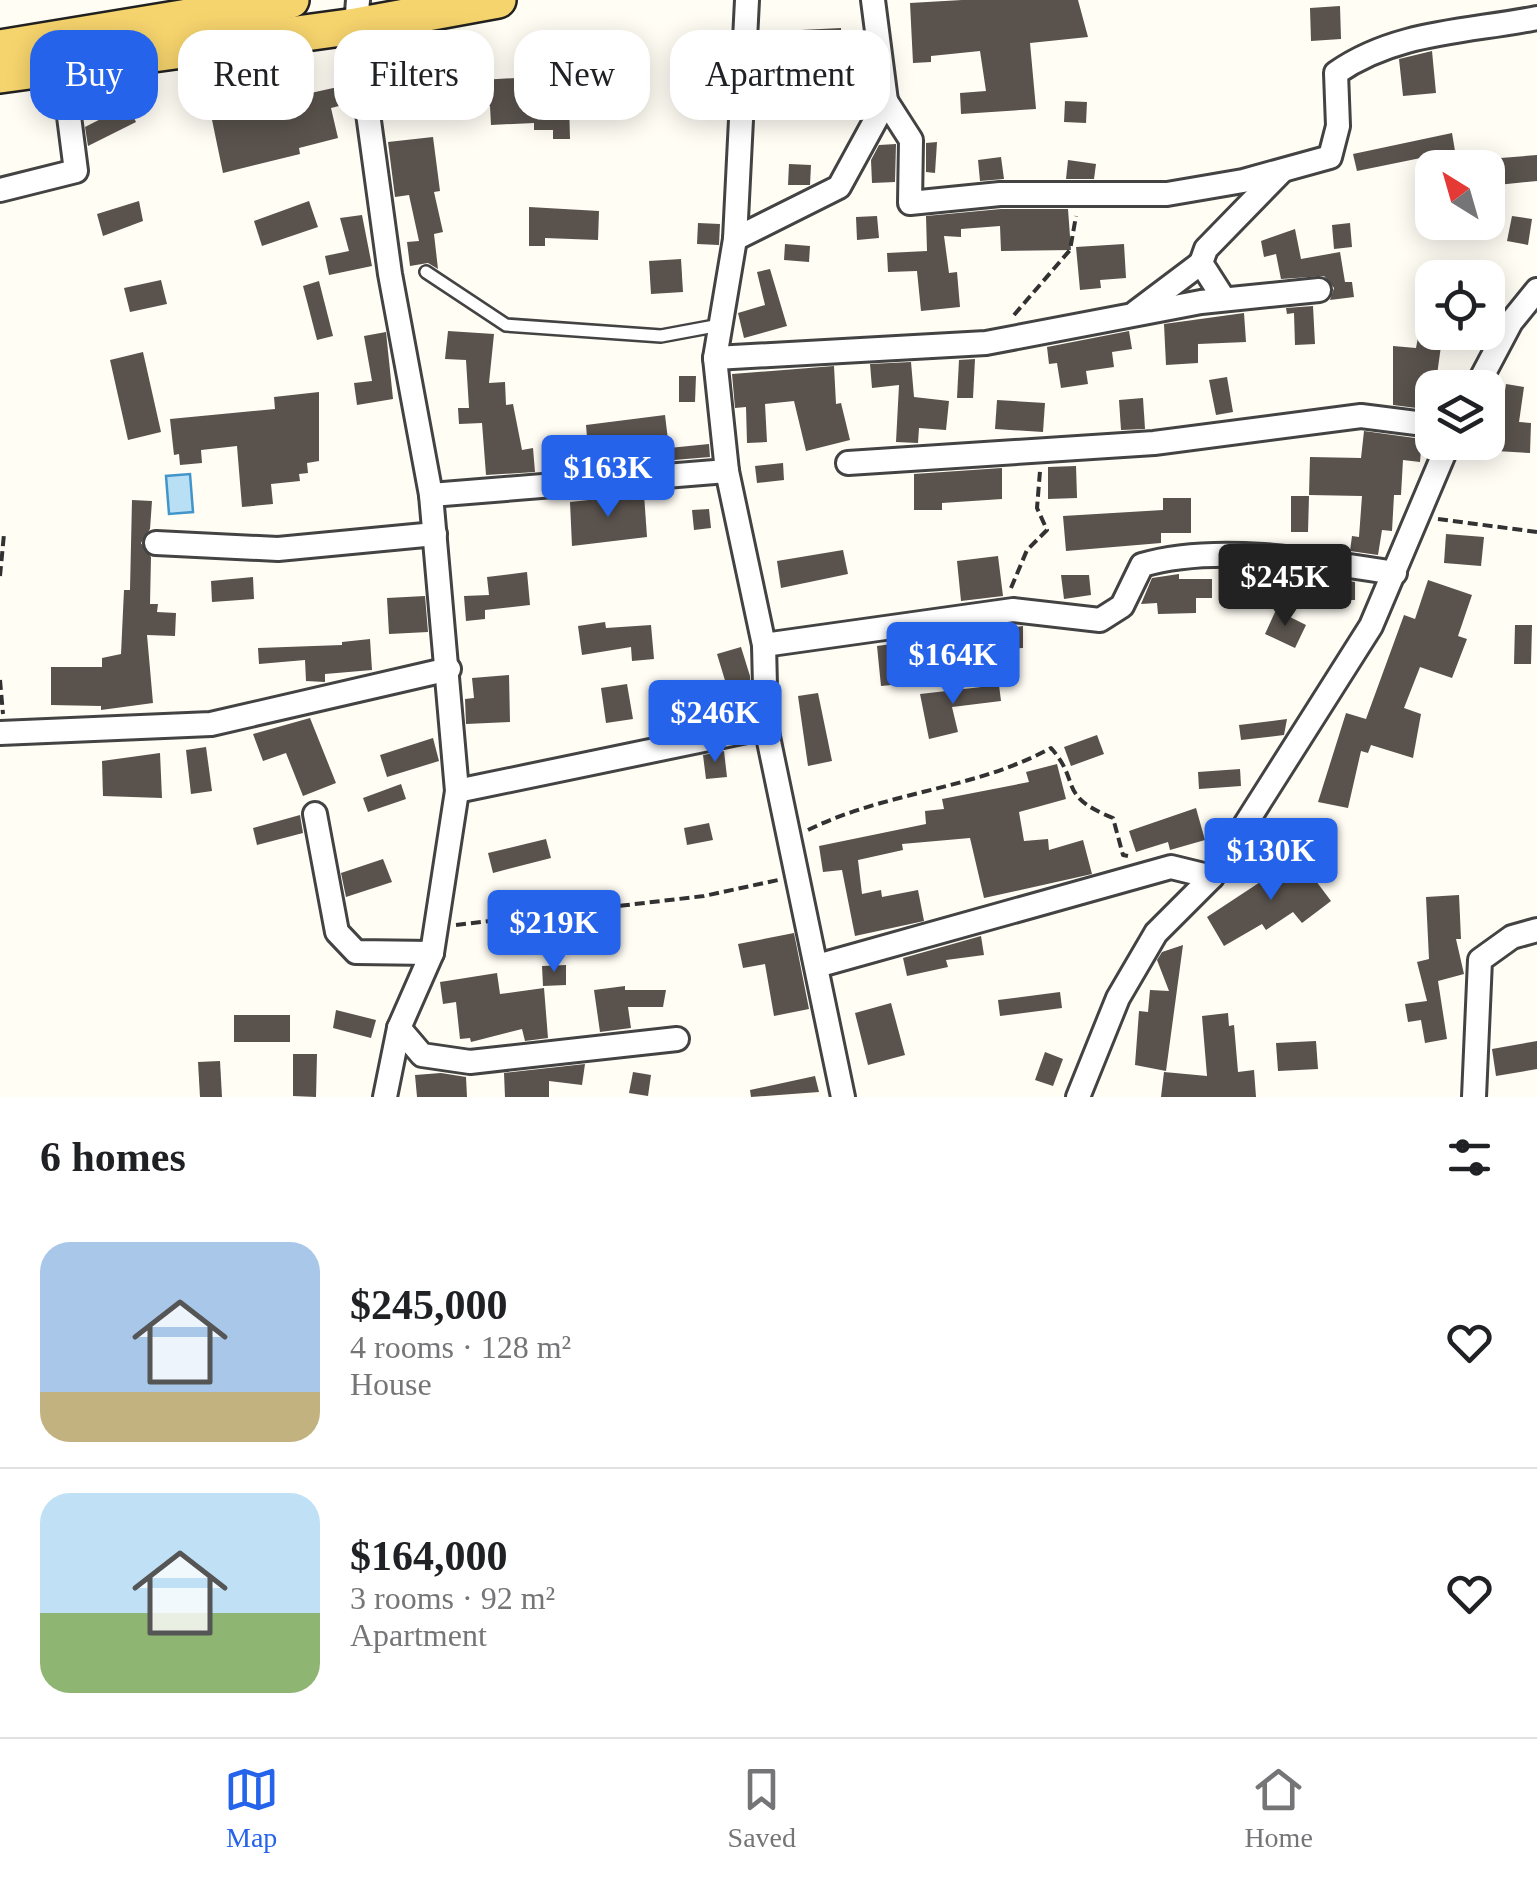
<!DOCTYPE html>
<meta charset="utf-8">
<style>
body{margin:0;font-family:Georgia,serif;background:#f6f6f6;color:#202124;height:100vh;display:flex;flex-direction:column;font-size:38px;white-space:nowrap}
*{box-sizing:border-box;margin:0}
p{font-size:32px;color:#757577}
.icon{flex:none;width:55px;height:55px;fill:none;stroke:currentColor;stroke-width:2;stroke-linecap:round;stroke-linejoin:round}
.map{position:relative;height:1097px;overflow:hidden}
.side{display:flex;flex-direction:column;background:#fff;flex:1}
.side>*{flex:none}
.top-card{position:absolute;left:30px;top:30px;width:1000px;height:90px;display:flex;gap:20px}
.needle{width:65px;rotate:323deg}
.fabs{position:absolute;left:1415px;top:150px;display:grid;gap:20px}
.fabs a{display:grid;place-items:center;width:90px;height:90px;border-radius:20px;background:#fff;box-shadow:0 5px 25px #0003;font-size:50px}
.price{position:absolute;translate:-50% -85px;padding:0 22px;border-radius:10px;background:#2563eb;color:#fff;font-size:32px;line-height:65px;filter:drop-shadow(0 2px 5px #0008)}
.price::after{content:'';position:absolute;left:50%;top:60px;width:30px;height:22px;margin-left:-15px;background:inherit;clip-path:polygon(0 0,100% 0,50% 100%)}
.price.selected{background:#222;color:#fff}
ul{padding:0;list-style:none}
li{display:flex;align-items:center;gap:30px;height:250px;padding:0 40px}
li+li{border-top:2px solid #e0e0e0}
li span{display:grid;place-items:center;flex:none;width:280px;height:200px;border-radius:30px;color:#555}
li>.icon{margin-inline-start:auto}
span .icon{width:120px;height:120px;fill:#fffc;stroke-width:1}
li b{font-size:42px}
h2{display:flex;justify-content:space-between;align-items:center;height:120px;padding:0 40px;font-size:42px}
.chip{padding:0 35px;border-radius:30px;background:#fff;box-shadow:0 5px 25px #0003;font-size:35px;line-height:90px}
.chip.selected{background:#2563eb;color:#fff}
.tabs{display:flex;justify-content:space-around;align-items:center;height:140px;border-top:2px solid #e0e0e0;background:#fff;font-size:28px;color:#757577}
.tabs a{display:grid;justify-items:center;gap:5px}
.tabs .selected{color:#2563eb}
.map>svg:first-child{display:block}
</style>
<div class="map">
<svg width="1537" height="1097" viewBox="0 0 1537 1097">
<rect width="100%" height="100%" fill="#fffdf4"/>
<path fill="#b9dff5" stroke="#4295cb" stroke-width="2.5" d="M190,474L193,512L169,514L166,476Z"/>
<g fill="#59524d">
<path d="M962,0H1078L1088,37L1030,43L1036,109L961,114L960,93L986,91L980,51L931,56V62L913,63L910,3Z"/>
<path d="M1340,6L1341,39L1311,41L1310,8Z"/>
<path d="M841,28L843,117L823,118L822,91L800,92L798,51H779L780,31Z"/>
<path d="M714,34H730L729,63H714Z"/>
<path d="M1432,51L1436,93L1403,96L1399,59Z"/>
<path d="M568,64L570,139H553V130H534V123L491,125L490,106L452,108L446,82L533,77L532,65Z"/>
<path d="M427,83L430,106H398L399,84Z"/>
<path d="M347,85L351,103L331,108L338,138L299,148L300,154L223,173L211,115Z"/>
<path d="M1065,101L1087,102L1086,123L1064,122Z"/>
<path d="M128,105L136,122L88,146L85,127Z"/>
<path d="M1452,133L1455,151L1357,171L1353,154Z"/>
<path d="M433,137L440,191L434,192L443,232L434,234L438,269L428,263L410,266L407,242L419,241L409,195L395,197L388,142Z"/>
<path d="M937,142L935,173L926,172V143Z"/>
<path d="M896,144L895,182L872,183L871,160L879,145Z"/>
<path d="M1537,155V181L1488,186V159Z"/>
<path d="M1001,157L1004,179L980,181L978,160Z"/>
<path d="M1068,160L1096,164L1094,179H1066Z"/>
<path d="M789,164L811,165L810,185H788Z"/>
<path d="M139,201L143,221L103,236L97,214Z"/>
<path d="M309,201L318,227L262,246L254,221Z"/>
<path d="M529,207L599,211L598,240L545,238V246H529Z"/>
<path d="M1001,209H1068L1071,250L1001,251L1000,226L961,229V237L944,236L949,273L957,272L960,307L921,311L917,271L888,272L887,253L927,251L926,216Z"/>
<path d="M362,215L372,266L329,275L325,256L349,251L340,218Z"/>
<path d="M877,216L879,238L857,240L856,217Z"/>
<path d="M1512,216L1532,219L1528,245L1507,241Z"/>
<path d="M698,223L720,224L719,245L697,244Z"/>
<path d="M1350,223L1352,247L1334,249L1332,225Z"/>
<path d="M1295,229L1301,259L1340,252L1345,282H1352L1354,297L1330,300L1334,288L1324,276L1281,279L1276,254L1264,257L1261,241Z"/>
<path d="M785,244L810,246L809,262L784,260Z"/>
<path d="M1124,244L1126,278L1100,280L1101,288L1080,290L1076,247Z"/>
<path d="M681,259L683,292L651,294L649,261Z"/>
<path d="M770,269L787,326L744,338L738,313L765,305L757,272Z"/>
<path d="M161,280L167,304L130,312L124,288Z"/>
<path d="M319,281L333,336L317,340L303,286Z"/>
<path d="M1313,306L1315,344L1295,345L1294,313L1287,314L1286,308Z"/>
<path d="M1244,313L1246,342L1198,344V363L1166,365L1164,324Z"/>
<path d="M448,331L494,334L489,383L505,382L506,405L513,404L522,450L533,448L535,472L486,475L482,423L459,424L458,408H469L466,360L445,359Z"/>
<path d="M1129,331L1132,349L1112,352L1114,367L1086,371L1088,384L1061,388L1057,363L1049,364L1047,347Z"/>
<path d="M386,332L393,399L357,405L354,383L372,381L364,336Z"/>
<path d="M1419,332H1443L1432,410L1393,405V346L1416,348Z"/>
<path d="M143,352L161,432L128,440L110,360Z"/>
<path d="M975,359L973,398H957L959,360Z"/>
<path d="M911,362L914,397L949,401L946,430L919,428L918,443L896,442L899,385L872,388L870,364Z"/>
<path d="M834,366L836,404L841,403L850,440L806,451L794,401L765,404L767,442L747,443L746,407L735,408L732,374Z"/>
<path d="M679,376H696L695,402H679Z"/>
<path d="M1227,377L1233,412L1216,415L1209,380Z"/>
<path d="M1506,384L1524,387L1519,422L1531,423L1530,453L1496,451Z"/>
<path d="M319,392V461L307,463L308,473L299,474L300,481L271,484L273,504L242,507L237,446L201,450L202,463L180,465L179,454L174,455L170,419L275,409L274,397Z"/>
<path d="M1143,398L1145,429L1121,430L1119,400Z"/>
<path d="M997,400L1045,403L1043,432L995,429Z"/>
<path d="M665,415L669,448L709,444L710,457L638,463L636,439L606,442L607,460L589,462L586,425Z"/>
<path d="M1364,431L1422,439L1420,462L1403,460L1401,495H1394L1392,531L1382,530L1378,555L1350,551L1352,536L1359,537L1362,496L1309,495L1310,457L1361,458Z"/>
<path d="M783,463L784,480L757,483L755,466Z"/>
<path d="M1076,466L1077,498L1048,499V467Z"/>
<path d="M1002,468V499L942,503V510H914V474Z"/>
<path d="M644,494L647,537L572,546L570,502Z"/>
<path d="M1291,496H1309L1308,532H1291Z"/>
<path d="M1163,498H1191V533H1161V543L1066,551L1063,516L1163,510Z"/>
<path d="M132,500L152,501L150,529L141,543L151,557L150,604H158L157,612L176,613L175,636L147,635L153,703L101,710V706L51,705V667H102V658L121,654L124,590H130Z"/>
<path d="M709,509L711,528L694,530L692,510Z"/>
<path d="M1446,534L1484,537L1481,566L1444,563Z"/>
<path d="M843,550L848,574L781,588L777,561Z"/>
<path d="M998,556L1003,596L961,601L957,561Z"/>
<path d="M527,572L530,605L485,610V619L466,621L464,596L489,595L487,577Z"/>
<path d="M1179,574V579H1212V598H1196V613L1158,614L1157,603L1141,604L1152,578Z"/>
<path d="M1061,575H1089L1091,595L1064,599Z"/>
<path d="M253,577L254,599L212,602L211,581Z"/>
<path d="M1324,577L1355,582V600H1323Z"/>
<path d="M1428,580L1472,595L1458,636L1467,639L1452,678L1420,667L1404,708L1421,714L1413,758L1371,745L1368,753L1361,751L1348,808L1318,802L1346,713L1366,719L1404,615L1415,619Z"/>
<path d="M425,596L428,632L389,634L387,598Z"/>
<path d="M1276,610L1306,625L1295,648L1265,634Z"/>
<path d="M605,622L606,628L651,625L654,659L632,661L631,647L582,655L578,626Z"/>
<path d="M1515,625H1532L1531,664H1514Z"/>
<path d="M1023,626V648L998,649L999,655L901,677L902,684L881,686L877,646Z"/>
<path d="M370,639L372,670L325,674V682L306,681L305,660L259,664L258,648L342,645V642Z"/>
<path d="M741,647L750,676L751,715L708,724L704,702L730,697L717,654Z"/>
<path d="M509,675L510,722L466,724L465,699L474,698L472,678Z"/>
<path d="M627,684L633,719L606,723L601,688Z"/>
<path d="M999,685L1001,701L952,707L958,732L929,739L920,694Z"/>
<path d="M694,690L699,714L675,720L670,696Z"/>
<path d="M818,693L832,761L808,766L798,696Z"/>
<path d="M310,718L336,783L303,796L286,753L263,761L253,734Z"/>
<path d="M1287,719L1284,735L1241,740L1239,725Z"/>
<path d="M1097,735L1104,754L1071,766L1064,747Z"/>
<path d="M433,738L439,761L387,777L380,755Z"/>
<path d="M206,747L212,791L191,794L186,750Z"/>
<path d="M724,751L727,777L706,779L703,755Z"/>
<path d="M160,753L162,798L103,796L102,761Z"/>
<path d="M1057,764L1066,799L1019,812L1024,841L1048,839L1049,850L1083,840L1092,874L984,898L970,838L902,844L903,850L858,860L862,894L881,890L882,897L918,890L924,921L855,936L842,870L823,872L819,846L926,824L925,811L944,809L942,799L1029,782L1026,772Z"/>
<path d="M1240,769L1241,786L1199,789L1198,772Z"/>
<path d="M401,784L406,799L368,812L363,798Z"/>
<path d="M1196,808L1205,840L1170,850L1168,842L1136,852L1129,831Z"/>
<path d="M300,815L303,833L257,845L253,828Z"/>
<path d="M709,823L713,840L687,845L684,828Z"/>
<path d="M1295,831L1329,836L1325,857L1292,852Z"/>
<path d="M546,839L551,858L493,873L488,853Z"/>
<path d="M1298,857L1331,901L1302,923L1293,912L1266,930L1262,924L1224,946L1207,917Z"/>
<path d="M383,859L392,882L346,897L341,873Z"/>
<path d="M1459,895L1461,939H1456L1464,974L1438,981L1447,1039L1425,1043L1421,1020L1408,1022L1405,1004L1427,1001L1417,962L1429,959L1426,897Z"/>
<path d="M794,933L809,1009L774,1016L765,964L743,968L738,944Z"/>
<path d="M981,936L984,955L946,960L948,967L907,976L903,958Z"/>
<path d="M1183,945L1166,1071L1135,1065L1139,1011L1148,1012L1150,990L1169,991L1157,960L1162,952Z"/>
<path d="M566,965V985L543,986L542,966Z"/>
<path d="M497,973L500,994L544,988L548,1038L525,1041L522,1029L471,1042L470,1038L460,1039L456,1002L443,1004L440,982Z"/>
<path d="M625,986V990H666L663,1007H628L631,1028L600,1032L594,990Z"/>
<path d="M1060,992L1062,1008L1000,1016L998,1000Z"/>
<path d="M891,1003L905,1055L868,1065L855,1013Z"/>
<path d="M336,1010L376,1020L371,1038L333,1028Z"/>
<path d="M1228,1013L1229,1026L1234,1025L1238,1072L1254,1070L1256,1097H1161L1164,1072L1207,1076L1202,1016Z"/>
<rect x="234" y="1015" width="56" height="27"/>
<path d="M1316,1041L1318,1069L1278,1071L1276,1043Z"/>
<path d="M1537,1041V1069L1496,1076L1492,1049Z"/>
<path d="M1045,1052L1063,1059L1053,1086L1035,1080Z"/>
<path d="M293,1054H317L316,1097L293,1096Z"/>
<path d="M220,1061L222,1097H200L198,1062Z"/>
<path d="M585,1064L582,1085L549,1081V1097H505L504,1073Z"/>
<path d="M633,1072L651,1075L648,1096L629,1093Z"/>
<path d="M441,1073L466,1077L467,1097H417L415,1075Z"/>
<path d="M815,1076L819,1092L751,1097L750,1090Z"/>
</g>
<g fill="none" stroke-linecap="round" stroke-linejoin="round">
<g stroke="#434343" stroke-width="16">
<path id="lane" d="M426,272L506,325L661,336L720,325"/>
</g>
<g stroke="#434343" stroke-width="28">
<g id="street">
<path d="M358,0L356,26L390,274L431,495L457,791L432,953L399,1028L385,1097"/>
<path d="M747,0L735,239L715,358L727,471L764,645L766,727L843,1097"/>
<path d="M886,101L911,140L910,203L1000,194H1167L1243,181L1330,157L1338,126L1336,73C1396,31 1467,32 1537,18"/>
<path d="M0,190L76,171L66,93L76,63"/>
<path d="M735,239L839,187L886,101L873,0"/>
<path d="M1224,299L1201,263L1206,249L1281,172"/>
<path d="M1136,312L1201,263"/>
<path d="M715,358L986,343L1201,302L1319,290"/>
<path d="M1476,388L1511,322L1537,290"/>
<path d="M848,463L1154,443L1361,416L1432,425"/>
<path d="M431,495L727,471"/>
<path d="M156,543L278,549L435,534"/>
<path d="M764,645L1013,610L1100,620L1122,606L1142,565C1215,543 1320,561 1395,573"/>
<path d="M0,733L211,724L449,669"/>
<path d="M457,791L766,727"/>
<path d="M315,814L337,932L356,952L432,953"/>
<path d="M817,966L1171,867L1212,877"/>
<path d="M399,1028L422,1055L470,1062L677,1039"/>
<path d="M1078,1097L1118,998L1156,933L1212,877L1371,626L1449,442"/>
<path d="M1474,1097L1480,960L1512,937L1537,930"/>
</g>
</g>
<g stroke="#212121" stroke-width="40">
<g id="primary">
<path d="M0,48L291,0"/>
<path d="M0,75L356,26L498,0"/>
</g>
</g>
<g stroke="#323232" stroke-width="4" stroke-dasharray="10 5" stroke-linecap="butt">
<path d="M1014,315L1070,250L1076,216"/>
<path d="M1438,519L1537,532"/>
<path d="M0,576L4,534"/>
<path d="M1011,588L1027,550L1047,530L1037,508L1040,471"/>
<path d="M0,680L3,714"/>
<path d="M808,830C887,791 974,790 1051,748C1082,783 1056,795 1113,818L1123,855L1128,856"/>
<path d="M456,925L704,896L778,880"/>
</g>
<use href="#lane" stroke="#fff" stroke-width="11"/>
<use href="#street" stroke="#fff" stroke-width="22"/>
<use href="#primary" stroke="#f6d46d" stroke-width="35"/>
</g>
</svg>
<div class="fabs">
<a><svg class="needle" viewBox="-14 -14 28 28"><path d="M0-13l5 13h-10z" fill="#e53935"/><path d="M0 13l5-13h-10z" fill="#757577"/></svg></a>
<a><svg class="icon" aria-label="locate" viewBox="0 0 24 24"><circle cx="12" cy="12" r="6"/><path d="M12 2v4M12 18v4M2 12h4M18 12h4"/></svg></a>
<a><svg class="icon" aria-label="layers" viewBox="0 0 24 24"><path d="M12 4l9 5-9 5-9-5zM3 14l9 5 9-5"/></svg></a>
</div>
<b class="price" style="left:608px;top:520px">$163K</b>
<b class="price selected" style="left:1285px;top:629px">$245K</b>
<b class="price" style="left:953px;top:707px">$164K</b>
<b class="price" style="left:715px;top:765px">$246K</b>
<b class="price" style="left:1271px;top:903px">$130K</b>
<b class="price" style="left:554px;top:975px">$219K</b>
<div class="top-card">
<a class="chip selected">Buy</a>
<a class="chip">Rent</a>
<a class="chip">Filters</a>
<a class="chip">New</a>
<a class="chip">Apartment</a>
</div>
</div>
<section class="side">
<h2>6 homes<svg class="icon" aria-label="filters" viewBox="0 0 24 24"><path d="M4 7h16M4 17h16"/><circle cx="9" cy="7" r="2"/><circle cx="15" cy="17" r="2"/></svg></h2>
<ul>
<li><span style="background:linear-gradient(#a9c7e8 75%,#c2b280 0)"><svg class="icon" aria-label="home" viewBox="0 0 24 24"><path d="M3 11l9-7 9 7M6 9v11h12V9"/></svg></span><div><b>$245,000</b><p>4 rooms · 128 m²</p><p>House</p></div><svg class="icon" aria-label="heart" viewBox="0 0 24 24"><path d="M12 20l-8-8c-3-5 5-10 8-4 3-6 11-1 8 4z"/></svg></li>
<li><span style="background:linear-gradient(#bfe0f5 60%,#8fb573 0)"><svg class="icon" aria-label="home" viewBox="0 0 24 24"><path d="M3 11l9-7 9 7M6 9v11h12V9"/></svg></span><div><b>$164,000</b><p>3 rooms · 92 m²</p><p>Apartment</p></div><svg class="icon" aria-label="heart" viewBox="0 0 24 24"><path d="M12 20l-8-8c-3-5 5-10 8-4 3-6 11-1 8 4z"/></svg></li>
</ul>
</section>
<nav class="tabs">
<a class="selected"><svg class="icon" aria-label="map" viewBox="0 0 24 24"><path d="M3 6l6-2 6 2 6-2v14l-6 2-6-2-6 2zM9 4v14M15 6v14"/></svg>Map</a>
<a><svg class="icon" aria-label="saved" viewBox="0 0 24 24"><path d="M7 4h10v16l-5-4-5 4z"/></svg>Saved</a>
<a><svg class="icon" aria-label="home" viewBox="0 0 24 24"><path d="M3 11l9-7 9 7M6 9v11h12V9"/></svg>Home</a>
</nav>
